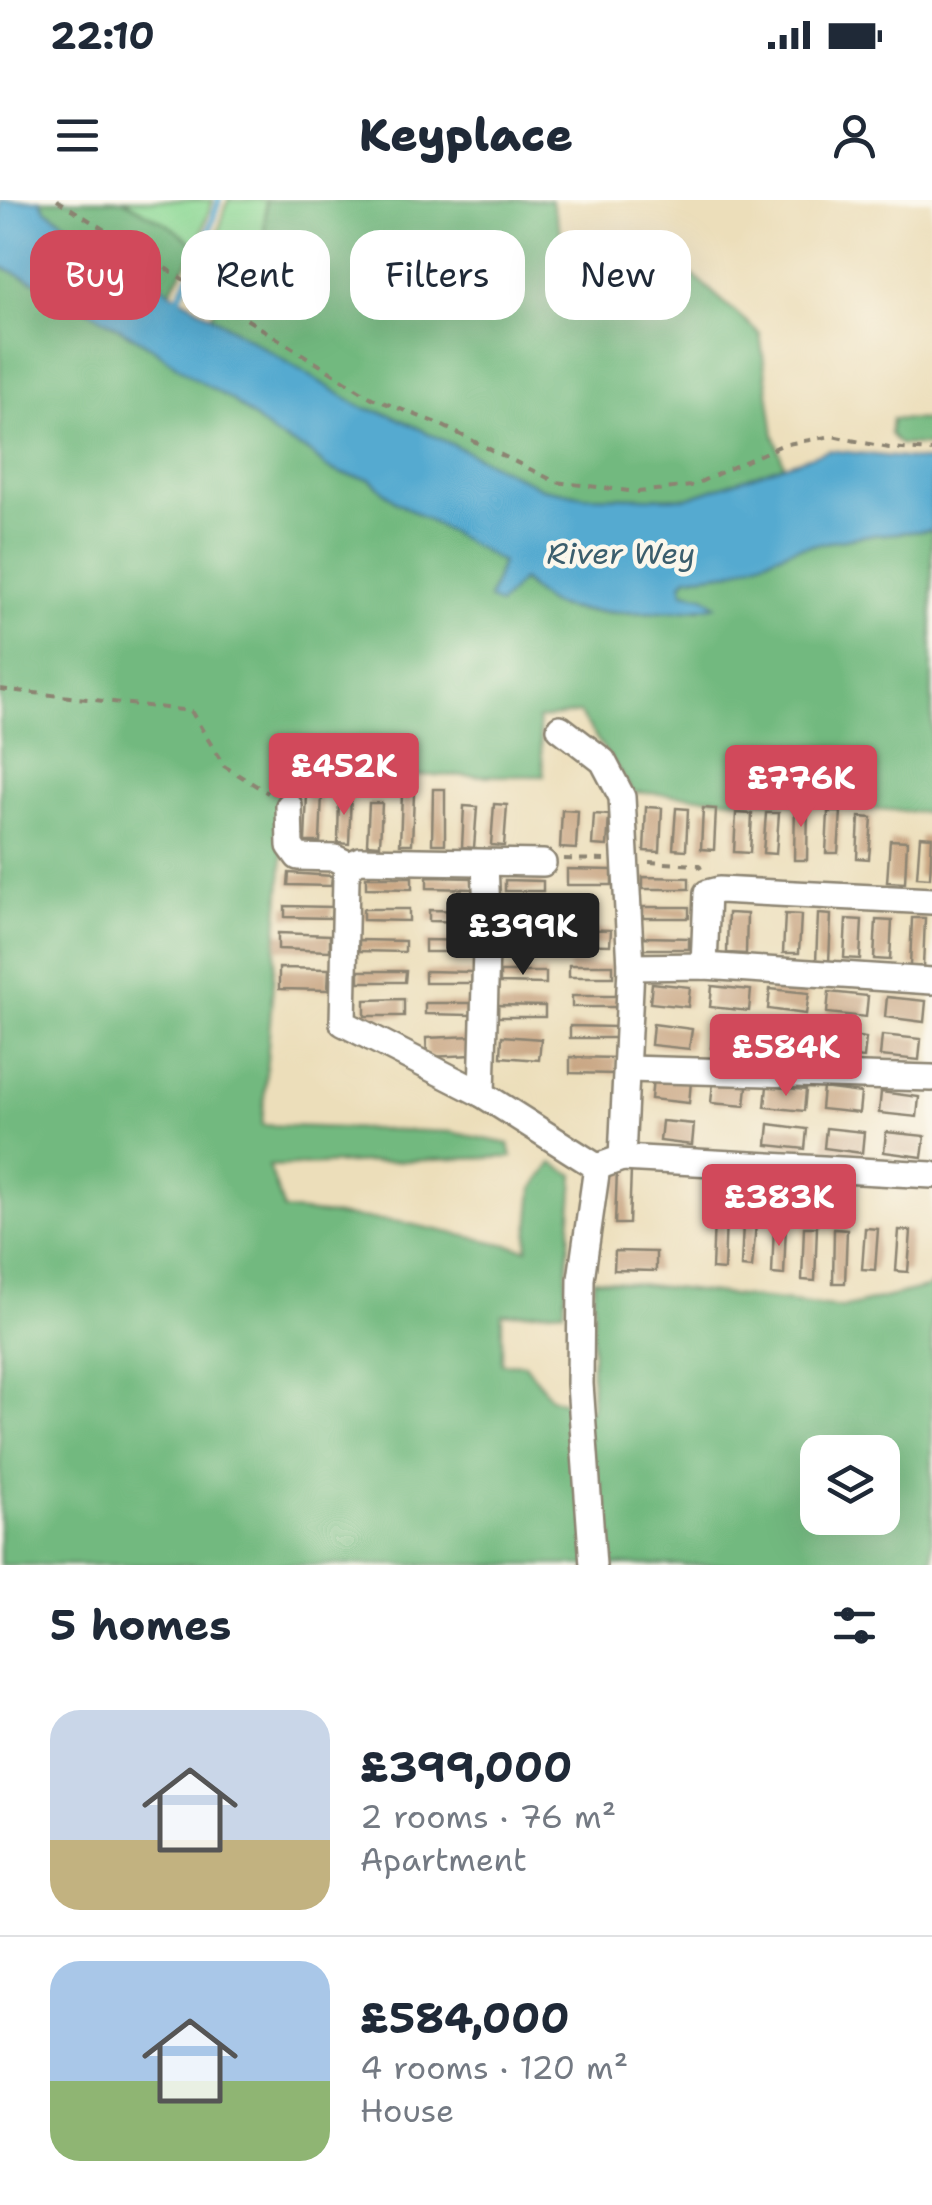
<!DOCTYPE html>
<meta charset="utf-8">
<style>
body{margin:0;font-family:"Shantell Sans",sans-serif;background:#f2f2f3;color:#1f2937;height:100vh;display:flex;flex-direction:column;font-size:38px;white-space:nowrap}
*{box-sizing:border-box;margin:0}
p{font-size:32px;color:#747a83}
.icon{flex:none;width:55px;height:55px;fill:none;stroke:currentColor;stroke-width:2;stroke-linecap:round;stroke-linejoin:round}
.map{position:relative;height:1365px;overflow:hidden}
.panel{display:flex;flex-direction:column;background:#fff;flex:1}
.panel>*{flex:none}
.banner{position:absolute;left:30px;top:30px;width:872px;height:90px;display:flex;gap:20px}
.tools{position:absolute;left:800px;top:1235px;display:grid;gap:20px}
.tools a{display:grid;place-items:center;width:100px;height:100px;border-radius:20px;background:#fff;box-shadow:0 10px 40px #0002;font-size:50px}
.price{position:absolute;translate:-50% -85px;padding:0 22px;border-radius:10px;background:#d1495b;color:#fff;font-size:32px;line-height:65px;filter:drop-shadow(0 2px 5px #0008)}
.price::after{content:'';position:absolute;left:50%;top:60px;width:30px;height:22px;margin-left:-15px;background:inherit;clip-path:polygon(0 0,100% 0,50% 100%)}
.price.active{background:#222;color:#fff}
ul{padding:0;list-style:none}
li{display:flex;align-items:center;gap:30px;height:250px;padding:0 50px}
li+li{border-top:2px solid #e0e1e3}
li span{display:grid;place-items:center;flex:none;width:280px;height:200px;border-radius:30px;color:#555}
li>.icon{margin-inline-start:auto}
span .icon{width:120px;height:120px;fill:#fffc;stroke-width:1}
li b{font-size:42px}
h2{display:flex;justify-content:space-between;align-items:center;height:120px;padding:0 50px;font-size:42px}
.chip{padding:0 35px;border-radius:30px;background:#fff;box-shadow:0 10px 40px #0002;font-size:35px;line-height:90px}
.chip.active{background:#d1495b;color:#fff}
.status{display:flex;justify-content:space-between;align-items:center;height:70px;padding:0 50px;background:#fff;direction:ltr}
.status svg{height:28px;fill:currentColor}
header{display:flex;justify-content:space-between;align-items:center;height:130px;padding:0 50px;background:#fff;font-size:45px;font-weight:800}
.map>svg:first-child{display:block}
</style>
<div class="status"><b>22:10</b><svg viewBox="0 0 49 12"><path d="M0 12V9h3v3zM5 12V6h3v6zM10 12V3h3v9zM15 12V0h3v12zM26 1h20v11H26zM47 4h2v5h-2z"/></svg></div>
<header><svg class="icon" aria-label="menu" viewBox="0 0 24 24"><path d="M4 6h16M4 12h16M4 18h16"/></svg>Keyplace<svg class="icon" aria-label="person" viewBox="0 0 24 24"><circle cx="12" cy="8" r="4"/><path d="M4 21q1-7 8-7t8 7"/></svg></header>
<div class="map">
<svg width="932" height="1365" viewBox="0 0 932 1365">
<rect width="100%" height="100%" fill="#fbf7ec"/>
<filter id="ink" filterUnits="userSpaceOnUse"><feTurbulence type="fractalNoise" baseFrequency=".01" numOctaves="2"/><feDisplacementMap in="SourceGraphic" scale="20" xChannelSelector="R" yChannelSelector="G"/><feConvolveMatrix kernelMatrix="1 2 1 2 8 2 1 2 1" color-interpolation-filters="sRGB"/></filter>
<filter id="wash" filterUnits="userSpaceOnUse"><feTurbulence type="fractalNoise" baseFrequency=".0048" numOctaves="4" result="noise"/><feDisplacementMap in="SourceGraphic" scale="40" xChannelSelector="R" yChannelSelector="G"/><feGaussianBlur stdDeviation="2.25" result="paint"/><feColorMatrix in="noise" values="0 0 0 0 0 0 0 0 0 0 0 0 0 0 0 0 0 1.4 0 .05"/><feComposite in="paint" operator="in"/></filter>
<g filter="url(#wash)">
<rect width="100%" height="100%" fill="#ecdeba"/>
<g fill="#8ed996" stroke="#5c8260" stroke-width="2.5">
<path d="M123,0H213L197,46L170,26Z"/>
<path d="M228,0H266L264,39L225,91L200,74L217,37Z"/>
</g>
<g fill="#72b97f" stroke="#4e7255" stroke-width="2.5" fill-rule="evenodd">
<path d="M40,0H123L170,26L197,46L170,91L45,9Z"/>
<path d="M266,0H551L572,67L628,87L693,75L760,134L774,235L784,265L687,298L584,296L542,288L391,215L363,208L211,116L225,91L264,39Z"/>
<path d="M0,66L52,89L153,148L192,177L232,200L276,236L308,251L326,267L343,274L370,279L395,301L502,362L489,399L521,380C531,388 541,400 552,404C591,418 659,412 700,409L704,396L683,392L682,383L687,377L732,372L795,348L861,336L932,330V613L633,592L579,513L538,519L544,576L304,575L288,589L262,925L451,932L509,944L512,957L269,966L284,1010L400,1022L527,1049L533,989L552,963L574,975L564,1110L502,1114V1163L525,1164L550,1197L591,1211L594,1079L842,1108L926,1088L932,1084V1365H0ZM818,1252H882V1318H818Z"/>
<path d="M892,219L932,220V246L899,244L890,234Z"/>
</g>
<path fill="#54aad0" stroke="#406a7e" stroke-width="2.5" d="M0,0H40L45,9L170,91L363,208L391,215L542,288L584,296L687,298L829,250L932,261V330L861,336L795,348L732,372L687,377L682,383L683,392L704,396L716,405C681,414 587,416 552,404C541,400 531,388 522,380L499,405L489,399L502,362L395,301L370,279L343,274L326,267L308,251L276,236L232,200L192,177L153,148L52,89L0,66Z"/>
<g fill="none" stroke-linecap="round" stroke-linejoin="round">
<path stroke="#54aad0" stroke-width="6" d="M177,100L203,50L219,0"/>
</g>
<g id="blocks">
<g fill="#c8a481">
<path d="M433,589H445V644H432Z"/>
<path d="M307,593H322L320,642H305Z"/>
<path d="M339,593L351,594L349,644L338,643Z"/>
<path d="M402,594H414L412,644H400Z"/>
<path d="M795,601H808L807,660H794Z"/>
<path d="M369,603H382L380,645L367,644Z"/>
<path d="M494,604L507,605L504,646L491,645Z"/>
<path d="M464,606L477,607L474,648L462,647Z"/>
<path d="M646,607L662,608L660,652L644,651Z"/>
<path d="M676,608L688,609L686,650L673,649Z"/>
<path d="M703,608L716,609L714,650L701,649Z"/>
<path d="M562,610L578,611L576,649L560,648Z"/>
<path d="M828,612H841L838,653H826Z"/>
<path d="M736,613L752,614L750,653L734,652Z"/>
<path d="M766,613H779L776,654L763,653Z"/>
<path d="M594,614L609,615L607,646L592,645Z"/>
<path d="M859,617L872,618L869,659L857,658Z"/>
<path d="M920,636L932,637L930,678L917,677Z"/>
<path d="M890,640L907,641L905,683L887,682Z"/>
<path d="M567,669L612,670V685H567Z"/>
<path d="M289,673L332,676L331,686L288,685Z"/>
<path d="M366,677H412V689L366,688Z"/>
<path d="M427,677L474,678L473,689L427,688Z"/>
<path d="M643,677L689,678V689H643Z"/>
<path d="M505,680L543,681V691H505Z"/>
<path d="M285,706L332,707L331,718L285,717Z"/>
<rect x="643" y="707" width="46" height="11"/>
<path d="M363,709H409V721L363,720Z"/>
<path d="M429,710L476,711V722L429,721Z"/>
<path d="M501,710L547,711V722L501,721Z"/>
<path d="M728,713L747,714L746,754L727,753Z"/>
<path d="M785,714L801,715L799,753H783Z"/>
<path d="M818,714L831,715L829,763L816,762Z"/>
<path d="M912,718H925L923,767L910,766Z"/>
<path d="M846,719L862,720L860,759L844,758Z"/>
<path d="M876,720L892,721L890,760L874,759Z"/>
<path d="M565,729L611,730L610,745L565,744Z"/>
<path d="M278,733L330,735V751L278,749Z"/>
<path d="M643,737L689,738V749H643Z"/>
<path d="M359,740L405,741V752L359,751Z"/>
<path d="M425,740L472,741V752H425Z"/>
<path d="M502,742L545,743V754H503Z"/>
<rect x="569" y="765" width="44" height="12"/>
<path d="M279,768L329,769L328,790L279,789Z"/>
<path d="M359,771H406L405,782H359Z"/>
<path d="M425,771L472,772V783H425Z"/>
<path d="M500,772H546V784L500,783Z"/>
<path d="M652,783L690,787L688,807L650,803Z"/>
<path d="M712,786L751,790L749,811L710,807Z"/>
<path d="M770,789L809,793L806,814L768,809Z"/>
<path d="M829,792L868,796L866,817L827,813Z"/>
<rect x="572" y="796" width="47" height="11"/>
<path d="M887,797L926,801L924,822L885,817Z"/>
<path d="M404,799V816H365V800Z"/>
<path d="M425,803H471V815L425,814Z"/>
<path d="M498,805L545,806V817H498Z"/>
<path d="M653,824L692,829L689,849L651,845Z"/>
<path d="M570,826L616,827V838H570Z"/>
<path d="M713,827L752,832L750,852L711,848Z"/>
<path d="M768,832L806,836L804,856L766,852Z"/>
<path d="M828,833L866,838L864,858L825,854Z"/>
<path d="M882,835L921,839L919,860L880,856Z"/>
<path d="M473,836V855L427,857L426,838Z"/>
<path d="M502,836L541,839L539,860L501,857Z"/>
<path d="M570,857L616,858V874L570,873Z"/>
<path d="M653,878L691,882L689,903L651,899Z"/>
<path d="M713,882L747,886L745,906L711,903Z"/>
<path d="M767,886L806,890L804,911L765,907Z"/>
<path d="M823,888L861,893L859,913L821,909Z"/>
<path d="M881,892L919,897L917,917L879,913Z"/>
<path d="M662,921L694,924L692,945L660,941Z"/>
<path d="M769,924L807,929L805,949L767,945Z"/>
<path d="M826,928L864,932L862,953L824,948Z"/>
<path d="M886,932L925,936L922,957L884,952Z"/>
<path d="M617,970H631L629,1024H615Z"/>
<path d="M714,1019H726L724,1070L712,1069Z"/>
<path d="M743,1023L756,1024L752,1068L741,1067Z"/>
<path d="M774,1024H786L784,1075L772,1074Z"/>
<path d="M804,1027H817L815,1081L802,1080Z"/>
<path d="M865,1028L878,1029L875,1070L862,1069Z"/>
<path d="M834,1029L847,1030L845,1083H833Z"/>
<path d="M899,1030L911,1031L908,1072L896,1071Z"/>
<path d="M615,1051L656,1052V1071L614,1070Z"/>
</g>
</g>
</g>
<g filter="url(#ink)">
<use href="#blocks" fill-opacity="0" stroke="#8c8472" stroke-width="2.5"/>
<g fill="none" stroke-linecap="round" stroke-linejoin="round">
<g stroke="#8c8472" stroke-width="30">
<g id="minor">
<path d="M289,606L290,646L298,657L335,658L350,665"/>
<path d="M543,663L360,660L350,665L346,677L343,823L482,894L597,967L622,958L631,767L622,597L603,561L560,528"/>
<path d="M704,766L707,693L719,690L932,701"/>
<path d="M631,767L704,766L932,781"/>
<path d="M628,869L932,878"/>
<path d="M482,894L487,711L485,664"/>
<path d="M622,958L932,975"/>
<path d="M593,1365L580,1184L581,1079L597,967"/>
</g>
</g>
<g stroke="#8c8472" stroke-width="4" stroke-dasharray="8 8" stroke-linecap="butt">
<path d="M57,0L372,198L439,224L556,282L638,292L691,286L782,245L832,236L889,248L932,251"/>
<path d="M0,489L191,511L224,566L268,593"/>
<path d="M564,659L604,660"/>
<path d="M649,662L699,665L701,669"/>
</g>
<use href="#minor" stroke="#fff" stroke-width="25"/>
</g>
</g>
<g text-anchor="middle" stroke-width="9" stroke-linejoin="round" paint-order="stroke">
<g font-size="30" font-style="italic" fill="#3b5e6d" stroke="#fbf7ec">
<text x="621" y="364">River Wey</text>
</g>
</g>
</svg>
<div class="tools">
<a><svg class="icon" aria-label="layers" viewBox="0 0 24 24"><path d="M12 4l9 5-9 5-9-5zM3 14l9 5 9-5"/></svg></a>
</div>
<b class="price" style="left:344px;top:618px">£452K</b>
<b class="price" style="left:801px;top:630px">£776K</b>
<b class="price active" style="left:523px;top:778px">£399K</b>
<b class="price" style="left:786px;top:899px">£584K</b>
<b class="price" style="left:779px;top:1049px">£383K</b>
<div class="banner">
<a class="chip active">Buy</a>
<a class="chip">Rent</a>
<a class="chip">Filters</a>
<a class="chip">New</a>
</div>
</div>
<section class="panel">
<h2>5 homes<svg class="icon" aria-label="filters" viewBox="0 0 24 24"><path d="M4 7h16M4 17h16"/><circle cx="9" cy="7" r="2"/><circle cx="15" cy="17" r="2"/></svg></h2>
<ul>
<li><span style="background:linear-gradient(#c9d6e8 65%,#c2b280 0)"><svg class="icon" aria-label="home" viewBox="0 0 24 24"><path d="M3 11l9-7 9 7M6 9v11h12V9"/></svg></span><div><b>£399,000</b><p>2 rooms · 76 m²</p><p>Apartment</p></div></li>
<li><span style="background:linear-gradient(#a9c7e8 60%,#8fb573 0)"><svg class="icon" aria-label="home" viewBox="0 0 24 24"><path d="M3 11l9-7 9 7M6 9v11h12V9"/></svg></span><div><b>£584,000</b><p>4 rooms · 120 m²</p><p>House</p></div></li>
</ul>
</section>
